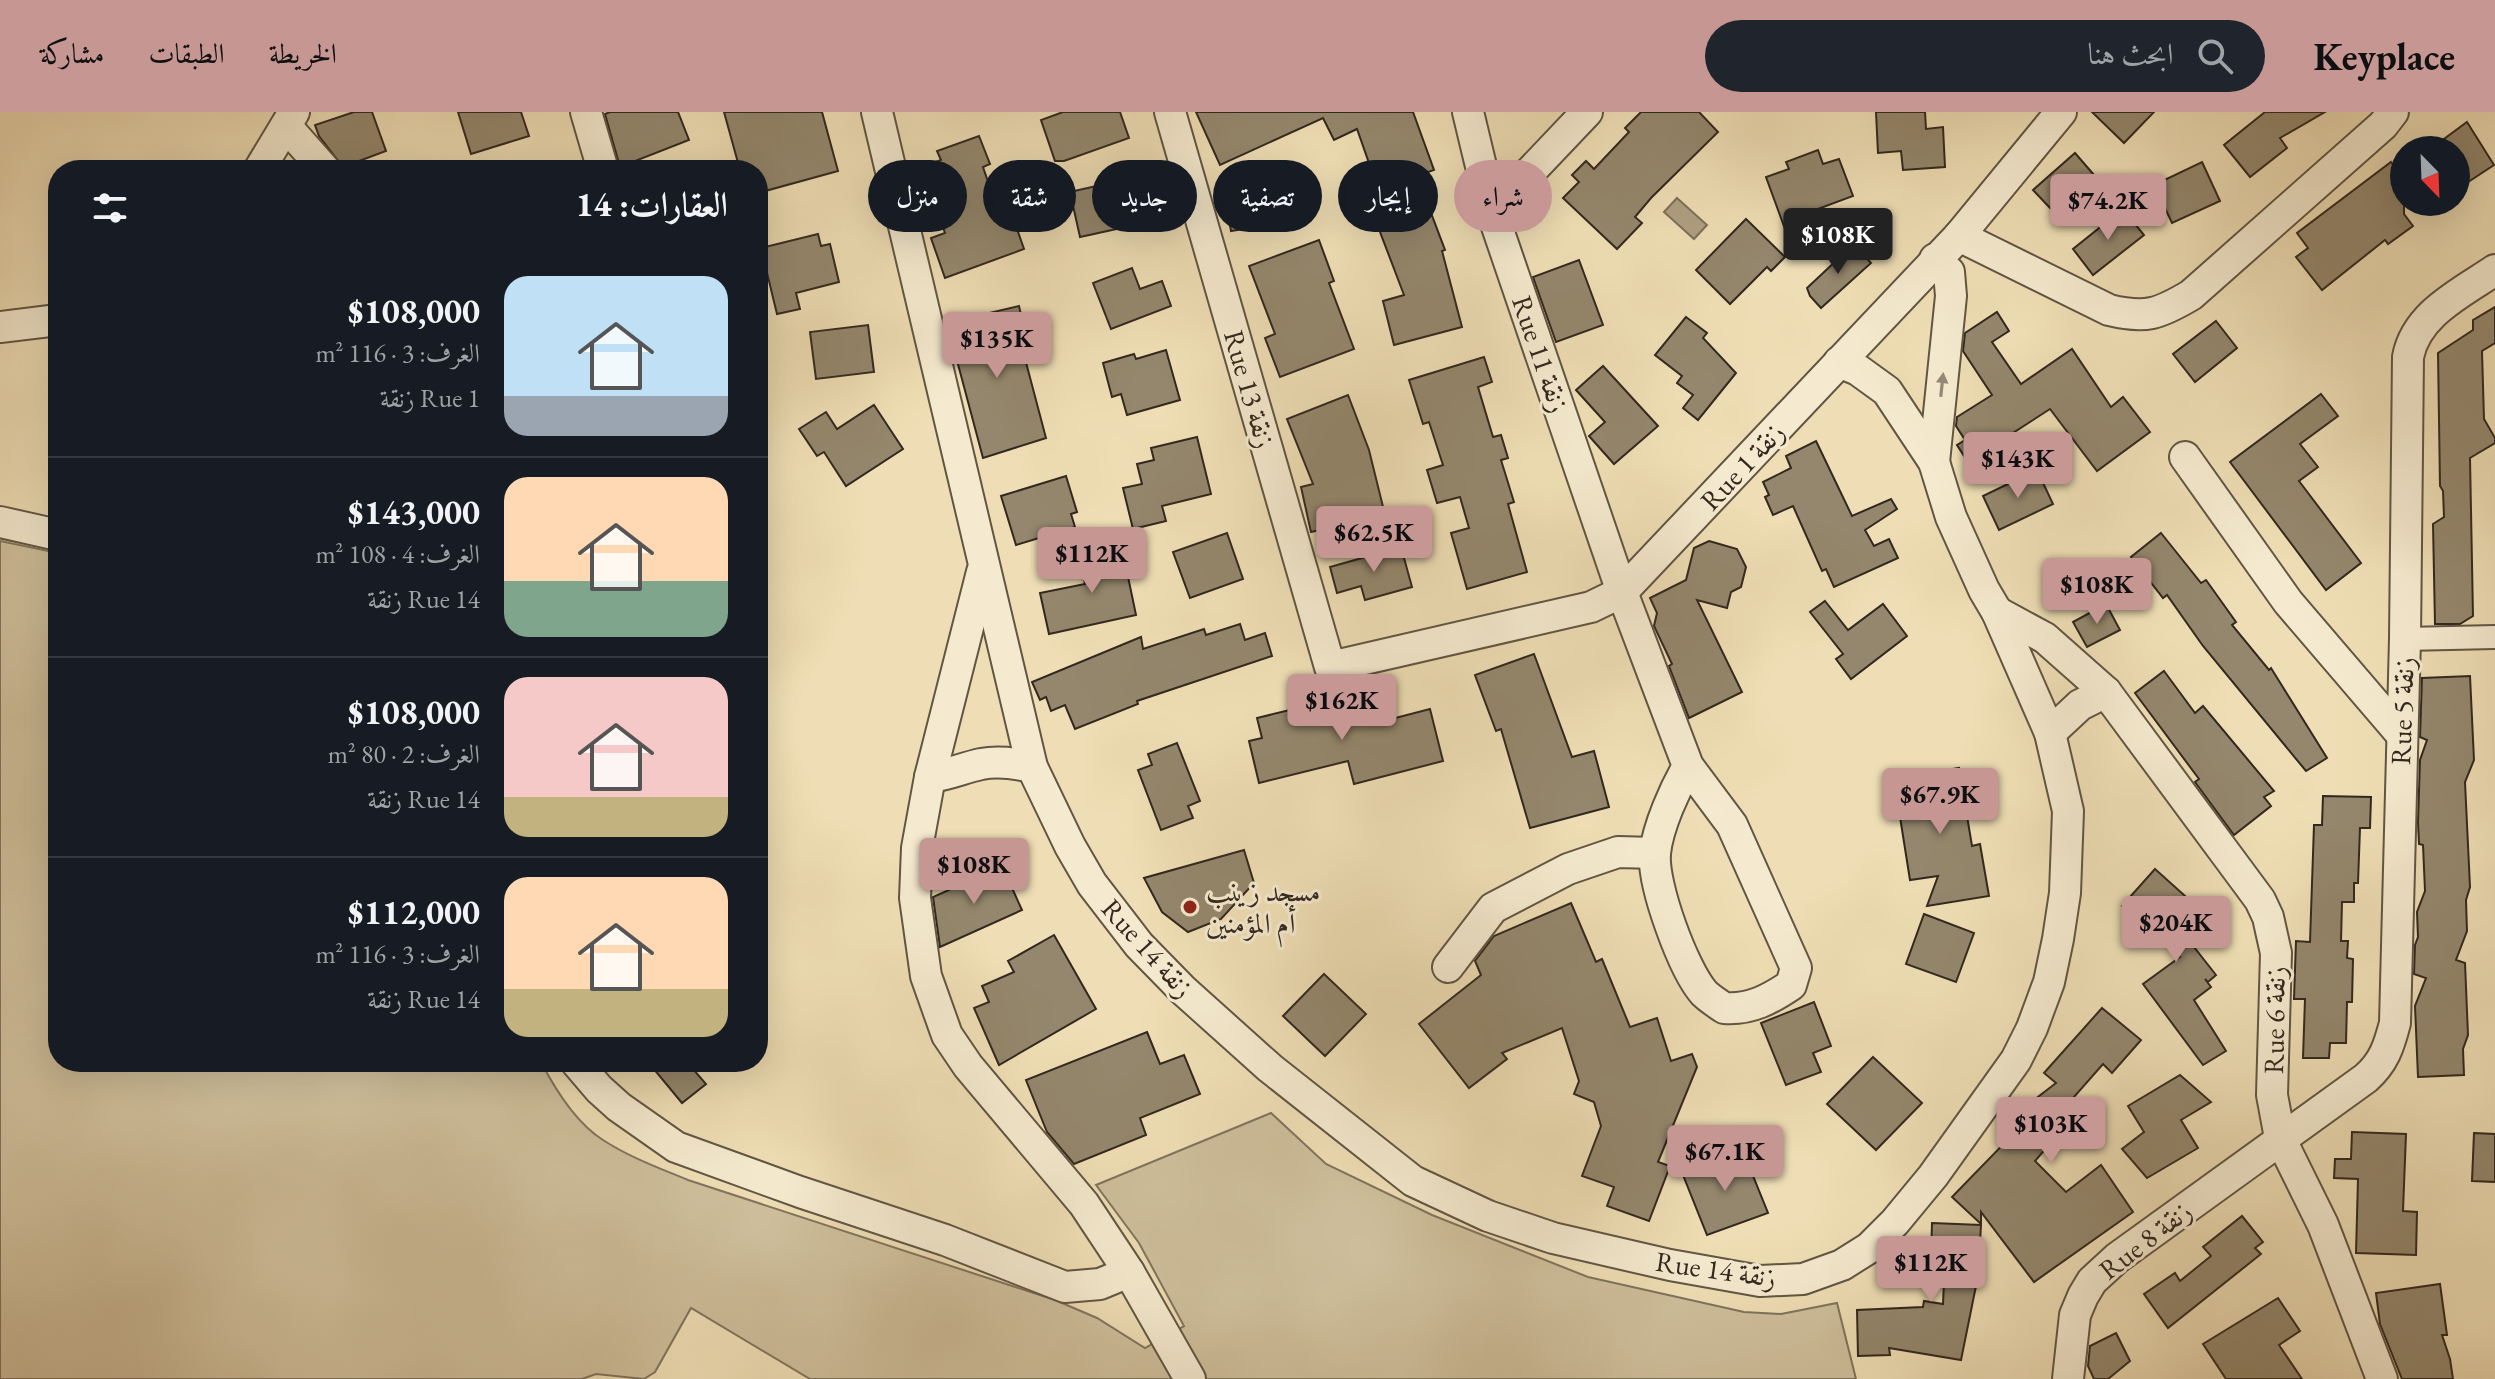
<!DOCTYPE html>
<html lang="ar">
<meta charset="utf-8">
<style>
body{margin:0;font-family:"EB Garamond",Amiri,serif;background:#20242c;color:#f1f3f6;direction:rtl;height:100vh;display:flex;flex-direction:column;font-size:30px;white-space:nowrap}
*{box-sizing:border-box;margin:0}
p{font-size:26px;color:#9ea1a6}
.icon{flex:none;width:44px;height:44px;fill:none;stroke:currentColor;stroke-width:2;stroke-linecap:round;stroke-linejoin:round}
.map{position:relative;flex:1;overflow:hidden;direction:ltr}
.side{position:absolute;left:48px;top:48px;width:720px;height:912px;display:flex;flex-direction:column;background:#171b24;border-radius:32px;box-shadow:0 8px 32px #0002;direction:rtl}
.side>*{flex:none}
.top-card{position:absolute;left:792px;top:48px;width:760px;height:72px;direction:rtl;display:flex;gap:16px}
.needle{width:52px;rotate:157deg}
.buttons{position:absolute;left:2390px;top:24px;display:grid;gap:16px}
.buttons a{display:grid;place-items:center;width:80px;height:80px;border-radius:50%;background:#171b24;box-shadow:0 8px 32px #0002;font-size:40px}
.price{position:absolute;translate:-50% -68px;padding:0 18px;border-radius:8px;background:#c59692;color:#111;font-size:26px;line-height:52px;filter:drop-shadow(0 2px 4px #0008)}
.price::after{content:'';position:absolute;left:50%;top:48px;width:24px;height:18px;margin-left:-12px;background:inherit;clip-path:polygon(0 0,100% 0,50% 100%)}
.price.selected{background:#222;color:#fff}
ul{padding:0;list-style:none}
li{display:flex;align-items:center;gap:24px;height:200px;padding:0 40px}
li+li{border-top:2px solid #363941}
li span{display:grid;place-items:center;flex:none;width:224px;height:160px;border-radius:24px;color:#555}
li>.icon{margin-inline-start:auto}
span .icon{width:96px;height:96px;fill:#fffc;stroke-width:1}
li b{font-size:34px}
h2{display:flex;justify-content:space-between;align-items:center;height:96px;padding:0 40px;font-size:34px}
.tag{padding:0 28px;border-radius:36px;background:#171b24;box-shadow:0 8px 32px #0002;font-size:28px;line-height:72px}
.tag.selected{background:#c59692;color:#111}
header{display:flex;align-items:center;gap:48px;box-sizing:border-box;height:112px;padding:0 40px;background:#c59692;color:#111}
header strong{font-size:38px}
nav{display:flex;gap:44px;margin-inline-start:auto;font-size:28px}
.search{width:560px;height:72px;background:#20242c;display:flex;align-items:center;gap:20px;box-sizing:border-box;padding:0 28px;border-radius:44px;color:#9ea1a6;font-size:30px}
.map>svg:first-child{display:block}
</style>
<header>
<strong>Keyplace</strong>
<div class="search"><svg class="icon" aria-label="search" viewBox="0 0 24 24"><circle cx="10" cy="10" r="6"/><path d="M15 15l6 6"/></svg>ابحث هنا</div>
<nav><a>الخريطة</a><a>الطبقات</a><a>مشاركة</a></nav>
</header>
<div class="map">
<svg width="2495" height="1267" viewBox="0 0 2495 1267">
<rect width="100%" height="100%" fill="#efdeb5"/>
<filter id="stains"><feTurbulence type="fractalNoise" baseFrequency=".0025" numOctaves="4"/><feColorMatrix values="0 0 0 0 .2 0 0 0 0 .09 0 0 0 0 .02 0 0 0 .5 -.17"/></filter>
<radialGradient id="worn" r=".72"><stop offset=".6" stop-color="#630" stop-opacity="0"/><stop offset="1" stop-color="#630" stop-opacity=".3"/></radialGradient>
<path fill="#cfbf9c" stroke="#80745e" stroke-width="2" d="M0,429L58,441V950H541C555,977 576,1011 603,1028C629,1045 659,1056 688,1068L1055,1188L1097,1206L1145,1236L1184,1214L1139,1131L1096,1073L1271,1001L1326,1052L1432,1103L1588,1165L1744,1200L1781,1202L1837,1191L1856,1267H810L691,1196L655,1260L644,1267L596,1262L582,1267H0Z"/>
<path fill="#afa082" stroke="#7d705a" stroke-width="2" d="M1677,86L1707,113L1694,127L1664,100Z"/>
<g fill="#94876d" stroke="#32281f" stroke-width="2">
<path d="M354,0H372L386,39L343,55L319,24L315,13Z"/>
<path d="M458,0H521L529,24L471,42Z"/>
<path d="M610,0H678L689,28L620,55L605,2Z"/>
<path d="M724,0H822L838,59L758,81V58H740Z"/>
<path d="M1063,0H1120L1129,26L1064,49H1055L1041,8Z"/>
<path d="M1196,0H1413L1434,58L1417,64L1445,138L1442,139L1462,215L1394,233L1383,189L1404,183L1377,112L1389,108L1357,17L1334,28L1323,6L1220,53Z"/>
<path d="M1641,0H1699L1718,20L1651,86L1635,105L1642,111L1617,137L1563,86L1579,70L1572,63L1586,49L1594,57L1629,20L1625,16Z"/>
<path d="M1876,0H1925L1926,17L1943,15L1945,55L1903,58L1901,39L1878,41Z"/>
<path d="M2092,0H2154L2124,31Z"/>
<path d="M2265,0H2325L2280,26L2287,36L2250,65L2224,33Z"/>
<path d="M2467,10L2494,53L2456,78V38H2429Z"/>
<path d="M979,24L990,52L983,55L997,96L1000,101L1010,97L1024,137L945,166L931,126L945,121L921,55L941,48L937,39Z"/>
<path d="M1818,38L1823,52L1839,47L1853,84L1815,98L1818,105L1785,117L1766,65L1789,57L1786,50Z"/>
<path d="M2075,41L2094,63L2053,99L2033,78Z"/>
<path d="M2202,50L2220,89L2172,111L2154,73Z"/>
<path d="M2391,50L2404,68V102L2413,114L2388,132L2385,128L2322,178L2296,145L2308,136L2297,121Z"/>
<path d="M1292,58L1300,107L1231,119L1223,70Z"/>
<path d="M1136,65L1140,86L1130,89L1135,113L1080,125L1070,80Z"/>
<path d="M2123,97L2144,123L2093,163L2073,137Z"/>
<path d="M1746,107L1785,145L1771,159L1767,155L1730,192L1696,158Z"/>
<path d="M818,122L821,134L830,132L839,170L796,181L800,197L777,202L761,136Z"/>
<path d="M1319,128L1334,169L1329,171L1354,237L1280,265L1265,226L1275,222L1249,154Z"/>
<path d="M1854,132L1871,151L1821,196L1810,184L1807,176Z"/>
<path d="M1579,148L1603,213L1556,230L1533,165Z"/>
<path d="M1132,156L1140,177L1162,169L1171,194L1111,217L1093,171Z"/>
<path d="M1019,194L1029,238L1023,239L1046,326L983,346L947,211Z"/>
<path d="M2495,195V231L2482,239L2484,307L2495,326V331L2470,346L2473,504L2460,512H2435L2433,412L2444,405L2443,379L2440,374L2438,241L2473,218V208Z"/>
<path d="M1997,200L2009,219L1992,230L2021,272L2072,237L2111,295L2123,285L2150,320L2097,359L2050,297L1968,350L1957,333L1965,328L1956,314L1957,305L1992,283L1963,239L1965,221Z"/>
<path d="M1686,205L1707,221L1703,226L1736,261L1698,308L1683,296L1693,283L1677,271L1682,264L1655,243Z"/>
<path d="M2216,209L2237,236L2195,270L2173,242Z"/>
<path d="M868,213L874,260L816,267L810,220Z"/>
<path d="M1166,238L1180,288L1127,303L1121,282L1112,285L1103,251L1134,242L1136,247Z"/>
<path d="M1484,245L1492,270L1478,275L1493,325L1501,323L1508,346L1501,348L1514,390L1508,392L1527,460L1467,477L1451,421L1469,416L1460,385L1437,391L1427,358L1443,353L1429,310L1423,312L1409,268Z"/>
<path d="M1603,254L1658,314L1614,352L1589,324L1605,310L1576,278Z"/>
<path d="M2321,282L2338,304L2300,332L2318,355L2299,369L2361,451L2326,478L2230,350Z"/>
<path d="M1348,283L1369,338L1385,403L1311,420L1301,375L1313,372L1287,307Z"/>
<path d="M874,293L903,337L846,374L824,340L817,344L799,317L826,300L837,317Z"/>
<path d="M1197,325L1211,382L1162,394L1166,409L1133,417L1123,376L1142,372L1137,352L1154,348L1151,336Z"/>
<path d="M1816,329L1852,404L1891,387L1897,397L1865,418L1874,434L1889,427L1898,446L1834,475L1826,457L1822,459L1793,394L1773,403L1765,385L1769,383L1763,370L1791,356L1786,344Z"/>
<path d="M2037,358L2053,392L1999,418L1983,384Z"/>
<path d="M1066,364L1077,400L1071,402L1075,415L1016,433L1001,384Z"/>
<path d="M1227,421L1243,467L1190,486L1173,440Z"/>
<path d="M2161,421L2201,471L2206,468L2236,510L2232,513L2269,558L2271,556L2327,646L2306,659L2203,534L2167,483L2163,486L2131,445Z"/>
<path d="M1709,429L1737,437L1746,455L1741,475L1731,480L1727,496L1697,488L1742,580L1689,606L1669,554L1672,552L1654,514L1657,501L1650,486L1686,468L1694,436Z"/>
<path d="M1401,435L1412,475L1365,488L1361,474L1337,481L1330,455Z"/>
<path d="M1122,436L1136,503L1049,522L1040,481L1085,472L1080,445Z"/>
<path d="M1825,489L1848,518L1883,492L1907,524L1851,567L1836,547L1843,542L1810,500Z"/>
<path d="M2106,492L2120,518L2087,535L2073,510Z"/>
<path d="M1240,512L1245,528L1265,521L1272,544L1137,589L1138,592L1075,617L1065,593L1051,599L1046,585L1040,588L1032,570L1141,525L1143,537L1204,517L1206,523Z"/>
<path d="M1534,542L1572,645L1594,639L1609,695L1530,716L1501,617L1496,619L1475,563Z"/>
<path d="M2164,559L2195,601L2203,594L2274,679L2264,685L2271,694L2234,723L2195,670L2199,667L2135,581Z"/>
<path d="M2470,564L2474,648L2465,670L2470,775L2466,788L2467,819L2456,848L2465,851L2468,923L2463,937L2464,963L2418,965L2415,894L2426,866L2414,862L2415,833L2418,825L2417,800L2425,779L2423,733L2419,732L2418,710L2420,648L2427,628L2420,625L2422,566Z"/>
<path d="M1329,580L1336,610L1378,600L1380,610L1430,597L1443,649L1354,672L1348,649L1259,671L1249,629L1262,626L1257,606L1294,597L1292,589Z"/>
<path d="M1177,631L1200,689L1188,694L1193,706L1161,718L1138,658L1152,653L1148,642Z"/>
<path d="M1959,656L1972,734L1980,732L1989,784L1927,794L1938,764L1910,768L1894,667Z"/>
<path d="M2323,684L2371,685L2370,716H2360L2358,771H2354V790H2342L2341,829H2348L2347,846L2353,847L2352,890H2347L2346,931H2330L2329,946H2303L2305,887H2294L2296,829L2310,830L2314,713H2322Z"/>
<path d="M1244,738L1254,771L1221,807L1188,820L1162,800L1144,766Z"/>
<path d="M1002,754L1022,798L940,835L933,785Z"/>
<path d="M2155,757L2194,792L2176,812L2216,863L2208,870L2205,867L2211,875L2194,888L2226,939L2203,953L2143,872L2180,845L2122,794Z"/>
<path d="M1571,791L1596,850L1602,847L1630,915L1657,906L1671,949L1692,942L1697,955L1658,1050L1670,1054L1649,1109L1607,1094L1614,1075L1582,1064L1601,1014L1594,990L1574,982L1579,969L1562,916L1502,941L1507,947L1469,976L1419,912L1481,863L1475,849L1494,824Z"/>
<path d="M1924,802L1974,821L1956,870L1906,852Z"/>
<path d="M1054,823L1096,897L999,953L974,896L989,890L982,874L1014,860L1008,849Z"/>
<path d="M1324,862L1366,902L1325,944L1283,904Z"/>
<path d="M1814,890L1831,934L1813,941L1821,960L1786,973L1761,911Z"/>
<path d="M2102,896L2141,928L2112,961L2103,952L2066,994L2074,1004L2035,1049L2066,1080L2101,1053L2133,1100L2034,1170L1981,1100V1112L1952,1085L2023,1012L2016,1002L2056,971L2044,961Z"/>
<path d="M1147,920L1160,952L1184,943L1200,982L1140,1006L1146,1023L1074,1052L1047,1020L1026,968Z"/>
<path d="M1873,945L1922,991L1876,1038L1827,992Z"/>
<path d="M648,950H687L706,972L682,991Z"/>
<path d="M2180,963L2211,990L2181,1008L2198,1036L2147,1066L2122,1037L2144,1020L2128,994Z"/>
<path d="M2352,1020L2406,1022L2403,1099L2417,1100L2416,1143L2356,1141L2358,1067L2334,1066L2335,1047H2351Z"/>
<path d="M2474,1021L2495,1022V1070L2472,1069Z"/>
<path d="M1743,1039L1768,1101L1707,1123L1683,1063Z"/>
<path d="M2242,1104L2263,1130L2255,1136L2261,1142L2168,1216L2144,1182L2175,1161L2180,1169L2211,1144L2203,1135Z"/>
<path d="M1932,1111L1981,1113L1978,1164L1961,1248L1889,1236L1890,1243L1858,1244L1857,1198L1923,1195L1924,1189L1943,1192L1945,1146L1931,1145Z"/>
<path d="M2440,1172L2447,1223H2442L2450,1247L2453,1267H2402L2380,1212L2376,1181Z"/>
<path d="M2278,1186L2300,1219L2279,1233L2302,1267H2226L2203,1232Z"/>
<path d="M2116,1221L2130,1249L2108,1267H2094L2088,1254L2090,1234Z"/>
</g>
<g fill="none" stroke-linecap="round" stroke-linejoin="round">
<g stroke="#615644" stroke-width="26">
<path id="pedestrian" d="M2405,527L2495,525"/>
</g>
<g stroke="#615644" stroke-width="34">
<g id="minor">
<path d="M586,0L603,58"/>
<path d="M877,0L1032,655L1070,734L1092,772L1139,833L1183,878L1270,956L1413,1069L1488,1104L1553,1126L1670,1153L1760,1169L1803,1167L1842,1153L1869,1136L1895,1110L1933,1064L2016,948L2032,916L2049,870L2058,827L2065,781L2068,699L2050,621L1997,500L1984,478L1951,405L1934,350L1887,279L1858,258L1839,250"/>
<path d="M1170,0L1330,555L1591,495L1622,480L1959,124L2061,0"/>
<path d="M1468,0L1492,100L1622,480L1688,654L1732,713L1796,856L1791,873C1770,887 1751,898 1724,896C1717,891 1710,887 1704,881C1683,857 1652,772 1655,741C1658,714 1675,677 1688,654"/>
<path d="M286,14L325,58"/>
<path d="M259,58L294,0"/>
<path d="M1492,100L1587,0"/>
<path d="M1959,124L2109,198C2146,207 2159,202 2191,183L2383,13L2393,0"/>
<path d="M0,215L58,208"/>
<path d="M2185,345L2288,490L2401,622"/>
<path d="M1934,350L1951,184L1949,160L1935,147"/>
<path d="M0,410L58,423"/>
<path d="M982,460L930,665L917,736L915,786L926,864L947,923L968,954L1084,1092L1129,1160L1190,1267"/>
<path d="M1997,500L2045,526L2106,580L2260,788L2268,805L2276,841L2272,983L2280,1026L2323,1113L2382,1267"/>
<path d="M2050,621L2080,593L2106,580"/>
<path d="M930,665C948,663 963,656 981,652C998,649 1015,651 1032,655"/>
<path d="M1448,855L1493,796L1568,757L1618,740L1655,741"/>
<path d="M576,950L599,977L619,995L676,1035L800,1080L945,1128L1065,1175L1100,1172L1129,1160"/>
<path d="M2068,1267L2075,1203L2083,1184L2092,1169L2117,1146L2366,966C2384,950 2389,934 2395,911L2405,527L2408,245C2416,202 2461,181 2495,158"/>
</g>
</g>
<use href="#pedestrian" stroke="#f5eacf" stroke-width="22"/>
<use href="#minor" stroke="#f5eacf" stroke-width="30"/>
</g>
<defs><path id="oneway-solid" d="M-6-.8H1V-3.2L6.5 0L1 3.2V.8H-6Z" transform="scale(2)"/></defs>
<use fill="#948977" href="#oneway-solid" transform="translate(1942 273) rotate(-84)"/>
<circle fill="#8f2418" stroke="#f5eacf" stroke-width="3" cx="1190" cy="795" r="8"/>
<g text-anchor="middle" stroke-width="6" stroke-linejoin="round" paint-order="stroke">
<g font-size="28" fill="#32281f" stroke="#f5eacf">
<text transform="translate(1541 242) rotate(71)" y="10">Rue 11 زنقة</text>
<text transform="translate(1250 277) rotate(74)" y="10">Rue 13 زنقة</text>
<text transform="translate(1742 354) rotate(-47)" y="10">Rue 1 زنقة</text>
<text transform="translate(2402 599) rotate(-88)" y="10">Rue 5 زنقة</text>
<text transform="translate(1148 836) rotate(48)" y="10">Rue 14 زنقة</text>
<text transform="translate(2274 908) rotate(-89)" y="10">Rue 6 زنقة</text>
<text transform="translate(2145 1128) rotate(-38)" y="10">Rue 8 زنقة</text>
<text transform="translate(1716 1157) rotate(8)" y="10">Rue 14 زنقة</text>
</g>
<g font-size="28" fill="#32281f" stroke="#f5eacf" text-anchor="start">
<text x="1206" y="789">مسجد زينب<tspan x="1206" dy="32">أم المؤمنين</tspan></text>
</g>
</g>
<rect width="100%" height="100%" filter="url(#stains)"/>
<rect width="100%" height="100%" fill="url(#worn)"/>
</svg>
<div class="buttons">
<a><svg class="needle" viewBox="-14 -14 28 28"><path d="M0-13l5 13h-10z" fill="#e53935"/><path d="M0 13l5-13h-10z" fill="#9ea1a6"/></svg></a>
</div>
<b class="price" style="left:2108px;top:130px">$74.2K</b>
<b class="price selected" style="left:1838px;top:164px">$108K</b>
<b class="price" style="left:997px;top:268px">$135K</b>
<b class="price" style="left:2018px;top:388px">$143K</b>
<b class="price" style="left:1374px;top:462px">$62.5K</b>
<b class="price" style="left:1092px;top:483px">$112K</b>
<b class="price" style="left:2097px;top:514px">$108K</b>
<b class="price" style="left:1342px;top:630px">$162K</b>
<b class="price" style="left:1940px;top:724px">$67.9K</b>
<b class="price" style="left:974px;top:794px">$108K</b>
<b class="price" style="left:2176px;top:852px">$204K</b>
<b class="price" style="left:2051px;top:1053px">$103K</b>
<b class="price" style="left:1725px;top:1081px">$67.1K</b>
<b class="price" style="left:1931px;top:1192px">$112K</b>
<div class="top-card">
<a class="tag selected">شراء</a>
<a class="tag">إيجار</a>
<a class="tag">تصفية</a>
<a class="tag">جديد</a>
<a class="tag">شقة</a>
<a class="tag">منزل</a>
</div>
<section class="side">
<h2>العقارات: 14<svg class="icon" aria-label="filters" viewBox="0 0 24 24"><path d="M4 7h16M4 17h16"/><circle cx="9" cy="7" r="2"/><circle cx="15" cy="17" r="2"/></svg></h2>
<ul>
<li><span style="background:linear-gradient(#bfe0f5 75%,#9aa5b1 0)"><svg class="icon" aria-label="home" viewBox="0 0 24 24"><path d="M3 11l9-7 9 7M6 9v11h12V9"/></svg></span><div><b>$108,000</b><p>الغرف: 3 · 116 m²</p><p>Rue 1 زنقة</p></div></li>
<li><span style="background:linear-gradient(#ffd9b3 65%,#7fa58c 0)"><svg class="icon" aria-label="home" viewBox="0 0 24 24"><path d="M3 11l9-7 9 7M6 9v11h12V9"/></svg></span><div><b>$143,000</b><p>الغرف: 4 · 108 m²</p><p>Rue 14 زنقة</p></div></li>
<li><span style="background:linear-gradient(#f6c9c9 75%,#c2b280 0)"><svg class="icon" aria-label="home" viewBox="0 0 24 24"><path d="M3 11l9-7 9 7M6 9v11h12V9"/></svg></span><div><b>$108,000</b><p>الغرف: 2 · 80 m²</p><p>Rue 14 زنقة</p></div></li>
<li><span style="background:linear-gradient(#ffd9b3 70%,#c2b280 0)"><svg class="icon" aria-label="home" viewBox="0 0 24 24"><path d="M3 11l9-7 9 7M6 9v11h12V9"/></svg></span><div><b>$112,000</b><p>الغرف: 3 · 116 m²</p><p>Rue 14 زنقة</p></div></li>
</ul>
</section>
</div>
